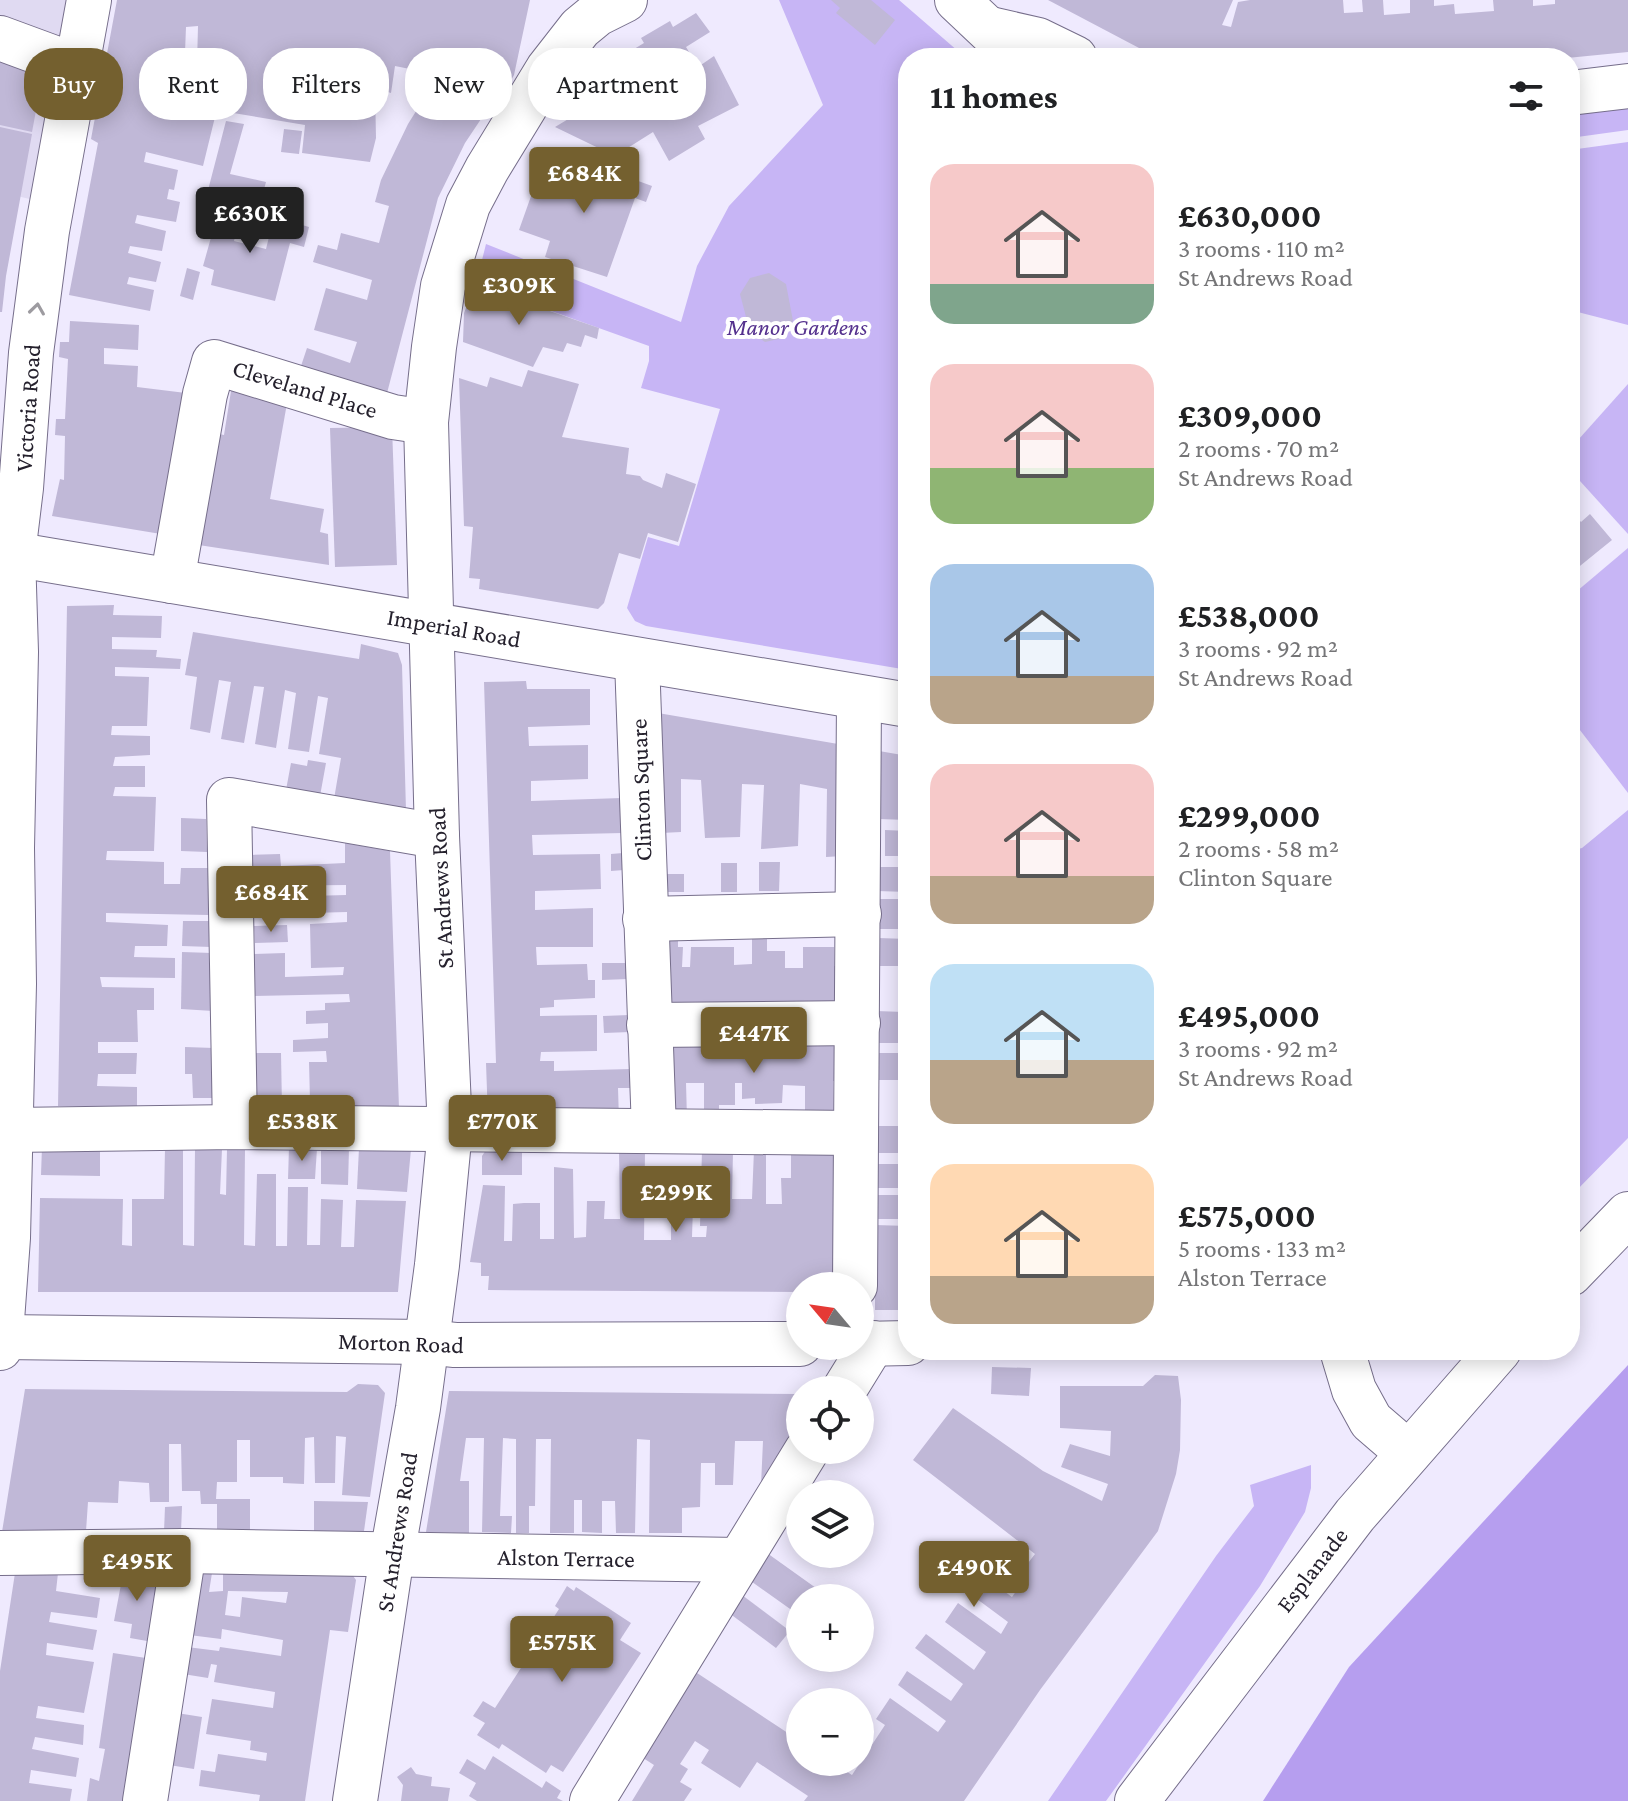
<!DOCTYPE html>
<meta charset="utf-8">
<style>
body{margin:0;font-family:"Crimson Pro",serif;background:#f6f6f6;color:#202124;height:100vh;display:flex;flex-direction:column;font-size:30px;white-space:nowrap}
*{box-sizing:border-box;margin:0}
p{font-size:26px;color:#757577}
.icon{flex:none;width:44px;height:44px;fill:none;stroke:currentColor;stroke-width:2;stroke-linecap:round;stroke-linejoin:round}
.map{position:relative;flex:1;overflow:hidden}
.drawer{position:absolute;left:898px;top:48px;width:682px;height:1312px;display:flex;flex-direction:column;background:#fff;border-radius:32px;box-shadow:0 4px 20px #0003}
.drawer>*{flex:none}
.guide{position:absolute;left:24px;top:48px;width:754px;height:72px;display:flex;gap:16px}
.needle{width:52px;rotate:299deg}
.tools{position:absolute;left:786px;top:1272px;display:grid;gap:16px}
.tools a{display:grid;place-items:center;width:88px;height:88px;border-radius:50%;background:#fff;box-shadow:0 4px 20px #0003;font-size:40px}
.price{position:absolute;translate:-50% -68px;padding:0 18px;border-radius:8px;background:#74602f;color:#fff;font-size:26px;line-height:52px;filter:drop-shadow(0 2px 4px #0008)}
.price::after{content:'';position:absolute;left:50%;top:48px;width:24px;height:18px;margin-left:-12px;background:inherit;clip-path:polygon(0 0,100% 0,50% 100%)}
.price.on{background:#222;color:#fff}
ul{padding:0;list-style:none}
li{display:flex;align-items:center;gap:24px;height:200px;padding:0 32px}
li span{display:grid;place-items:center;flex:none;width:224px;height:160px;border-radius:24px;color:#555}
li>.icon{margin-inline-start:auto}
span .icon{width:96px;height:96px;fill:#fffc;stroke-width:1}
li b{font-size:34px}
h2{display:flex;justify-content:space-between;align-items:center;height:96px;padding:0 32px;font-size:34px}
.pill{padding:0 28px;border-radius:32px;background:#fff;box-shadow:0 4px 20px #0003;font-size:28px;line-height:72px}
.pill.on{background:#74602f;color:#fff}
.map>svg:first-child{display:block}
</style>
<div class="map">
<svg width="1628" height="1801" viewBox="0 0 1628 1801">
<rect width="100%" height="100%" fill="#efeafe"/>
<path fill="#e0daf2" d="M0,0H71L34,200L0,192Z"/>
<g fill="#c7b5f5">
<path d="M779,0H899L966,58H908V670L646,626L635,621L627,608L648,537L679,546L720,409L641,388L649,361V346L476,284L486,244L681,322L697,266L729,206L823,105Z"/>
<path d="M1628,107V130L1570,138V112Z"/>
<path d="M1628,142V325L1570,310V150Z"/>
<path d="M1628,384V534L1570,470V449Z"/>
<path d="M1628,548V793L1570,717V597Z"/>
<path d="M1628,810V1138L1570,1197V851L1582,848Z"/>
<path d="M1311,1465V1488L1305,1512L1260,1586L1106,1801H1048L1216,1556L1254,1506L1250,1485Z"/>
</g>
<path fill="#b69eef" d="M1628,1365V1801H1263L1349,1667Z"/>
<g fill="#c0b8d7" fill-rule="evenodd">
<path d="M117,0H530L514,75L509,84L414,58L410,69L395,66L391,93L375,88L376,138L370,162L302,153L305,125L215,110L219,67L197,64L198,26L186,27L183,104L209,110L215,117L203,166L146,152L144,162L178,170L174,190L169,189L167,199L180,202L176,222L137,215L135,223L166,231L162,251L130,246L128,253L161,262L156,282L129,277L127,284L154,290L150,311L69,295L98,143L91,139Z"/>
<path d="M831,0H871L895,20L875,45L836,13L840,8Z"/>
<path d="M1048,0H1233L1222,25L1231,27L1238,2L1250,0H1343L1344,13L1363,12L1362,0H1383L1384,15L1410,13V0H1434V6L1454,4L1455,14L1494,11L1493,0H1533V6L1555,4V0H1628V52L1567,58H1158Z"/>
<path d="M696,13L710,32L686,47L698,67L714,56L739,105L698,126L705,139L669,161L653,132L615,156L555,127L625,85L611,63L644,43L641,38L670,21L673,27Z"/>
<path d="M0,58L35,71L42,79L32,132L0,125Z"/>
<path d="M440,73L499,92L465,143L438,198L386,397L300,369L307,348L350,363L357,342L314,330L326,288L367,300L372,280L313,262L318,245L337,250L341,233L379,243L389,206L375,202L381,180L408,124Z"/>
<path d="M226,121L244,124L230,174L266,182L259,208L207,194Z"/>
<path d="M0,127L32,134L6,276L2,312H0Z"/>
<path d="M284,129L302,131L299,154L281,152Z"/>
<path d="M605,156L634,170L630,178L652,186L646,202L635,198L607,277L545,257L550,241L519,230L541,168L593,185Z"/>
<path d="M221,202L242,208L234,241L266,249L274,217L309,227L304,247L290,243L275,301L211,285L214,270L203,266Z"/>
<path d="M187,268L200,272L193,300L180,296Z"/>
<path d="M769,273L786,284L793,321L783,338L765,342L750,332L740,294L750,278Z"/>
<path d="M475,285L599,328L597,339L585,335L581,347L567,343L563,352L543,347L533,367L463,342L464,313Z"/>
<path d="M70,321L139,325L138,350L104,348V364L138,366L137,387L194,394L173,536L52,516L60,479L64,480L65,436L55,435L56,419H65L68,359L59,357L60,342H69Z"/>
<path d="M528,370L579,384L562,437L629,448L626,474L640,476L643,480L662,488L666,473L696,484L678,542L648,533L640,559L619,553L604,603L598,609L479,589L480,579L469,578L473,527L464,526L459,378L487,387L490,377L522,387Z"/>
<path d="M231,391L289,392L270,499L324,509L320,532L328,534L329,565L192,544L210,432L224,435Z"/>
<path d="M392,427L397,565L335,567L330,428Z"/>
<path d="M1570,510L1581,522L1590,514L1612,540L1570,574Z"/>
<path d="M114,605L113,615L162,616L161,638L112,637V649L157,650L156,657L181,659L180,669L115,667V676L149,677L147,726H112L111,735L150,736V755L115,757L113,766H145V787H115L113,796L156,797L154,851H107L106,860L164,862V884H180L181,868H208L209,915L106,913V922L168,925L167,946H135L134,957L175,958V978L100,977L102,987L154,988V1010H137L138,1042H98V1053H137L136,1074H98L97,1086L137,1087V1106H58L67,606Z"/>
<path d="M193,632L359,659L361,644L398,653L402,665L406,811L334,799L341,758L319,754L328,698L318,696L309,752L288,749L296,693L285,690L276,748L255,744L264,687L254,686L244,743L221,739L231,682L219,680L210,733L190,729L197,677L185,675Z"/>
<path d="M526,681L527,689H590V725L528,727L529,746L588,745V779L531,781V801L622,798L623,833L532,835L533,855L600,854L601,889L535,891V910L593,908V947H536L537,965L587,964L588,980H595V998L554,1000V1007L540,1008V1016L597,1015V1051L541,1052L540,1061H554V1071L631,1069L632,1088H618L619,1120L488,1119L486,1063H496L484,682Z"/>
<path d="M658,713L844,745L843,856L826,857L827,789L800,784L798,846L761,849L764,785L742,784L740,837L705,838L701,780L681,779V832L661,833Z"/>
<path d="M879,751L908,756V820L878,819Z"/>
<path d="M308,760L326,763L320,796L286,790L291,763L307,766Z"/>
<path d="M181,818L206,819L207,852L181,851Z"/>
<path d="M885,830L908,831V856H885Z"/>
<path d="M345,843L390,851L399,1108L353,1109V1099L310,1101L309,1062H327L326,1051L293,1052V1040L328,1038V1023L306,1024V1011L325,1010V1003L350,1002L349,994L252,996L251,954L285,953V977L343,975L344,967L311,968L310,924L347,922V912L310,913V896L346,895V885L249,886V855L280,854L281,866L345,863Z"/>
<path d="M623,853L624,870L611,871V854Z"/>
<path d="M759,862H780L779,891H759Z"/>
<rect x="721" y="863" width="16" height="29"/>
<path d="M877,867H908V892L877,891Z"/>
<rect x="663" y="874" width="21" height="18"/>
<path d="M280,899V913L256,914L255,901Z"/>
<path d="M878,899H908V929H877Z"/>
<path d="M183,921H209L211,947L182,946Z"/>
<path d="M287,925L288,942L255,943L254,926Z"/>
<path d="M752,931L767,932V951H785V968H803V947H834V966H843L842,1004L667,1005L665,932H678V947H683L682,967H690L691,947H734V965L752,964Z"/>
<path d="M878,938L908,939V966H877Z"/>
<path d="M182,952L212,953L213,1011L181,1009Z"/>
<path d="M602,963H628V979L602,980Z"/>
<path d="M876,1011L904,1012V1043H876Z"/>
<path d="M629,1015L630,1032L604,1033L603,1016Z"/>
<path d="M668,1045H842V1081H833V1110H819V1119H805V1086L783,1085L782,1103L755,1104V1098L742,1099V1083H735V1105H719V1119H704V1083H686L687,1119H671Z"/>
<path d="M185,1047L214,1048L216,1098H193L192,1074H185Z"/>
<path d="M256,1053H281L282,1108L257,1109Z"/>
<path d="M877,1053H904V1080H876Z"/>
<rect x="876" y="1126" width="32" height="27"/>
<path d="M42,1147H100V1176L41,1175Z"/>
<path d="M165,1148H183V1245L194,1246L195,1148L222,1149L220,1194L226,1195L227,1149H245L244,1245L255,1246L257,1174H276V1246H287L288,1187H308L307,1245H320L321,1199L343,1200L341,1247H354L356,1200L406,1201L398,1292H38L40,1198L123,1199L122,1245L132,1246V1199H164Z"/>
<path d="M289,1148H317L315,1179H288Z"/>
<path d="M321,1148H349L348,1185L321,1184Z"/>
<path d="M359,1148L411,1149L407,1192L357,1189Z"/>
<path d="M486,1150L522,1151V1175H482V1156Z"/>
<path d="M619,1150L645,1151L644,1240H671V1198H681V1176H694L692,1237H706L707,1226H700L702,1150L733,1151L732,1199H752L754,1150H766V1204H782L781,1178H791V1151L843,1150L841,1286H800V1292L488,1290L489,1276H481V1263L470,1262L483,1185L505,1186L504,1241H512L513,1204L524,1203H540V1239H554V1167L573,1169L574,1238L586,1237L587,1201H605L604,1219H620Z"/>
<rect x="876" y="1164" width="32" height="24"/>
<rect x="876" y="1195" width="32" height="24"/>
<path d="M875,1225L908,1226V1310H875Z"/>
<path d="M992,1367L1031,1368L1029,1396L991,1394Z"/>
<path d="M1155,1375L1178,1376L1181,1400L1180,1450L1176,1474L1158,1531L1040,1690L964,1801H804L808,1796L757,1762L740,1788L701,1763L709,1750L695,1741L680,1764L688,1769L680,1782L692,1789L684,1801H632L654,1765L640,1756L694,1671L800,1741V1762H832L852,1775L885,1725L876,1719L890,1698L938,1732L946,1721L898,1685L907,1671L951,1701L963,1684L915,1648L926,1634L974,1670L986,1652L945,1622L958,1603L1001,1634L1008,1622L954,1582L967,1564L1012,1597L1019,1587L984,1561L995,1546L1025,1567L1035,1554L913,1460L953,1408L1043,1471L1102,1501L1108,1484L1061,1467L1070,1444L1110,1456L1111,1431L1060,1428V1386H1143Z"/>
<path d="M358,1384L378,1385L385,1393L370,1497L342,1495L346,1437L336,1436L335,1483H315L314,1437L305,1438L304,1484L283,1483V1477H250V1440H237V1482H217L216,1499H250V1530L217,1532V1504H201L200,1491H182L181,1444H169V1502H150L149,1483L119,1481L118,1503L88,1502L86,1531L2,1532L25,1389L347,1392Z"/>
<path d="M449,1391L800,1394V1441L761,1485L763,1441H735L733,1485H715V1463H701L700,1507L682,1508V1533H649L650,1440L637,1439L635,1533H616L615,1501H602V1533L582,1532V1500H574V1533H550L551,1439H536L535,1506H529V1533H516V1439L503,1438L500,1516H512L511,1533L482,1532L484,1438H466L460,1481H469V1533L426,1532Z"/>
<path d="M314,1501L368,1502L364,1531L314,1532Z"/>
<path d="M182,1506L181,1532H164L165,1507Z"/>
<path d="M767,1553L830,1598H800V1616L748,1579Z"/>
<path d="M15,1573H58L56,1591L100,1598L97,1618L51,1612L49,1622L97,1630L93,1650L47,1643L46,1655L94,1662L84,1713L38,1706L36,1718L84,1725L83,1745L35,1737L32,1749L79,1758L76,1777L31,1770L29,1783L72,1789L70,1801H0V1671Z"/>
<path d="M199,1573H212L209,1592L223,1591V1573H351L356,1580L348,1632L330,1630L305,1801H259L260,1795L199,1786L201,1770L215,1772L218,1754L266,1761L267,1753L250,1750L251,1741L206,1734L212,1699L273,1708L275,1692L214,1682L217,1665L211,1664L208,1678L183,1674L187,1647L219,1651L220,1647L281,1656L283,1640L222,1629L221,1639L189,1635ZM228,1591L288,1592L286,1603L242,1597L240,1617L225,1615Z"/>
<path d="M123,1574L159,1575L147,1641L130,1638L132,1624L114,1621Z"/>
<path d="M567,1586L574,1591L576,1587L631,1623L620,1640L641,1653L563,1772L551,1765L546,1773L502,1744L499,1749L477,1735L485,1723L473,1716L483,1701L495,1708L559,1609L555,1606Z"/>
<path d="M742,1595L790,1631L776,1648L729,1613Z"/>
<path d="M113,1653L146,1658L124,1801H87L90,1778L99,1781L105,1749L99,1748Z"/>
<path d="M177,1713L202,1717L194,1769L169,1765Z"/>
<path d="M493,1756L542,1788L546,1781L561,1791L557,1798L563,1801H477L469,1796L476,1783L459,1773L467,1759L485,1770Z"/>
<path d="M411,1767L416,1774L432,1777L431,1786L450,1788L448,1801H401L403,1785L397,1777Z"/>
</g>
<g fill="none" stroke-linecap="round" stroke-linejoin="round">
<g stroke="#766e8b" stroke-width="46">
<g id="minor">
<path d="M957,0L1011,51"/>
<path d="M990,29L1038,40L1075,58"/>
<path d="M0,38L76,66"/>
<path d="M1570,93L1628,86"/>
<path d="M0,552L908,705"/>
<path d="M172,581L205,394L214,362L393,417L426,422"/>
<path d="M637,660L654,1130"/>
<path d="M645,919L859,914"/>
<path d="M649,1025L858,1023"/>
<path d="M235,1127L229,800L437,836"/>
<path d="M11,1130L235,1127L854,1133"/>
<path d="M1570,1274L1628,1214"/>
<path d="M855,1286L859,699"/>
<path d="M2,1337L426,1342L455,1345L800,1344"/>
<path d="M860,1344L908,1343"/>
<path d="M0,1348L8,1238L14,984L12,848L16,652L13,554L21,488L31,353L47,231L89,0"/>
<path d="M1342,1350L1354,1390L1371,1421L1407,1452"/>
<path d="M844,1390L873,1343"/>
<path d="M0,1553L184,1551L739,1560"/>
<path d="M145,1801L184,1551"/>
<path d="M355,1801L392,1555L418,1408L437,1265L450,1130L437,836L426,422L434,347L443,286L468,205L487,169L548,69L580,28L597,14L625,0"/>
<path d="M592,1801L807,1450"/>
<path d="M1137,1801L1355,1515L1499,1350"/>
</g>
</g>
<use href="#minor" stroke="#fff" stroke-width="44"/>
</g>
<defs><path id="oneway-chevron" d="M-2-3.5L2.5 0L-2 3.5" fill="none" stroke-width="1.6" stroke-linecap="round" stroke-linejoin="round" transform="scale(2)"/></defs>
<use stroke="#9d9ba0" href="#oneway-chevron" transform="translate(37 309) rotate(-82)"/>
<g text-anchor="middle" stroke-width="8" stroke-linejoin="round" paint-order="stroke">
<g font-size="24" font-style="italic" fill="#54308d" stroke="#fff">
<text x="797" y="335">Manor Gardens</text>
</g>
<g font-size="24" fill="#25212d" stroke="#fff">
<text transform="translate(305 389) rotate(17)" y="8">Cleveland Place</text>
<text transform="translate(28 408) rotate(-86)" y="8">Victoria Road</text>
<text transform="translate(454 628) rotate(10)" y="8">Imperial Road</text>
<text transform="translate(641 790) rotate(-92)" y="8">Clinton Square</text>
<text transform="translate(441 888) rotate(-93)" y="8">St Andrews Road</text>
<text transform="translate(401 1343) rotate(2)" y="8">Morton Road</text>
<text transform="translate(397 1532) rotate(-81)" y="8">St Andrews Road</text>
<text transform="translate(566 1558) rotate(1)" y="8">Alston Terrace</text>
<text transform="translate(1312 1570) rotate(-52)" y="8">Esplanade</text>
</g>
</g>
</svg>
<div class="tools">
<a><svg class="needle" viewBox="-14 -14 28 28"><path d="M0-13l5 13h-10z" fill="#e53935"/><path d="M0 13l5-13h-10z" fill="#757577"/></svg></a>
<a><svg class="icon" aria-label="locate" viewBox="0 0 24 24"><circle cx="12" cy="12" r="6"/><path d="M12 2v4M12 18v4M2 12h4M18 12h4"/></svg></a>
<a><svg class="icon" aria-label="layers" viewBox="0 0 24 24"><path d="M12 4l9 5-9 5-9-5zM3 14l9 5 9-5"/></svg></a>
<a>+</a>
<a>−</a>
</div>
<b class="price" style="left:584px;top:215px">£684K</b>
<b class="price on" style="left:250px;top:255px">£630K</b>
<b class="price" style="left:519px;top:327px">£309K</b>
<b class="price" style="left:271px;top:934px">£684K</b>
<b class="price" style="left:754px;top:1075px">£447K</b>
<b class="price" style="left:302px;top:1163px">£538K</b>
<b class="price" style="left:502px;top:1163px">£770K</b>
<b class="price" style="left:676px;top:1234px">£299K</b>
<b class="price" style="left:137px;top:1603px">£495K</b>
<b class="price" style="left:974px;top:1609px">£490K</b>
<b class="price" style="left:562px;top:1684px">£575K</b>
<div class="guide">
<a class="pill on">Buy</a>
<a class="pill">Rent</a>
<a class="pill">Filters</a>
<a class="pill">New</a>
<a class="pill">Apartment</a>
</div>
<section class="drawer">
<h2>11 homes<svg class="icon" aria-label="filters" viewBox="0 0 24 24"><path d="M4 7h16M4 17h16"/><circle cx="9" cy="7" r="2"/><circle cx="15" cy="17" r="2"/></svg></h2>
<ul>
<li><span style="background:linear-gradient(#f6c9c9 75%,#7fa58c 0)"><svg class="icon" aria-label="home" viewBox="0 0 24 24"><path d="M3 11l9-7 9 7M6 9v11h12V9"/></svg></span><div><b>£630,000</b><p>3 rooms · 110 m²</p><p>St Andrews Road</p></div></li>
<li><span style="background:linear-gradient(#f6c9c9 65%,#8fb573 0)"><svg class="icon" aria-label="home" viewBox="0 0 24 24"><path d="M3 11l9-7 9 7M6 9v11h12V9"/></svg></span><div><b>£309,000</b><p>2 rooms · 70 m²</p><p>St Andrews Road</p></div></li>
<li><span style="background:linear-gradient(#a9c7e8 70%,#b9a48a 0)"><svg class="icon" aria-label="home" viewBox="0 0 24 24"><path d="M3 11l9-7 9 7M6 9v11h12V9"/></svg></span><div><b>£538,000</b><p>3 rooms · 92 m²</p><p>St Andrews Road</p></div></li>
<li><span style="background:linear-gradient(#f6c9c9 70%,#b9a48a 0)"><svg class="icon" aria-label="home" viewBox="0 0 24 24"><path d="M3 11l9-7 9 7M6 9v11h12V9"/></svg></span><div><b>£299,000</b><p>2 rooms · 58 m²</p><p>Clinton Square</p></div></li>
<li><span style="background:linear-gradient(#bfe0f5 60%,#b9a48a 0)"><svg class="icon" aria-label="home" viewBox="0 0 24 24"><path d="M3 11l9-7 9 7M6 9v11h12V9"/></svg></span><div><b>£495,000</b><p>3 rooms · 92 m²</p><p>St Andrews Road</p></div></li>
<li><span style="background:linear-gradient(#ffd9b3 70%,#b9a48a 0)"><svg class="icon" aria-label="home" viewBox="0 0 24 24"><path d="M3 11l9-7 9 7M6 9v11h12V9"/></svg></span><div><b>£575,000</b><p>5 rooms · 133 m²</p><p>Alston Terrace</p></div></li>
</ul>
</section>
</div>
